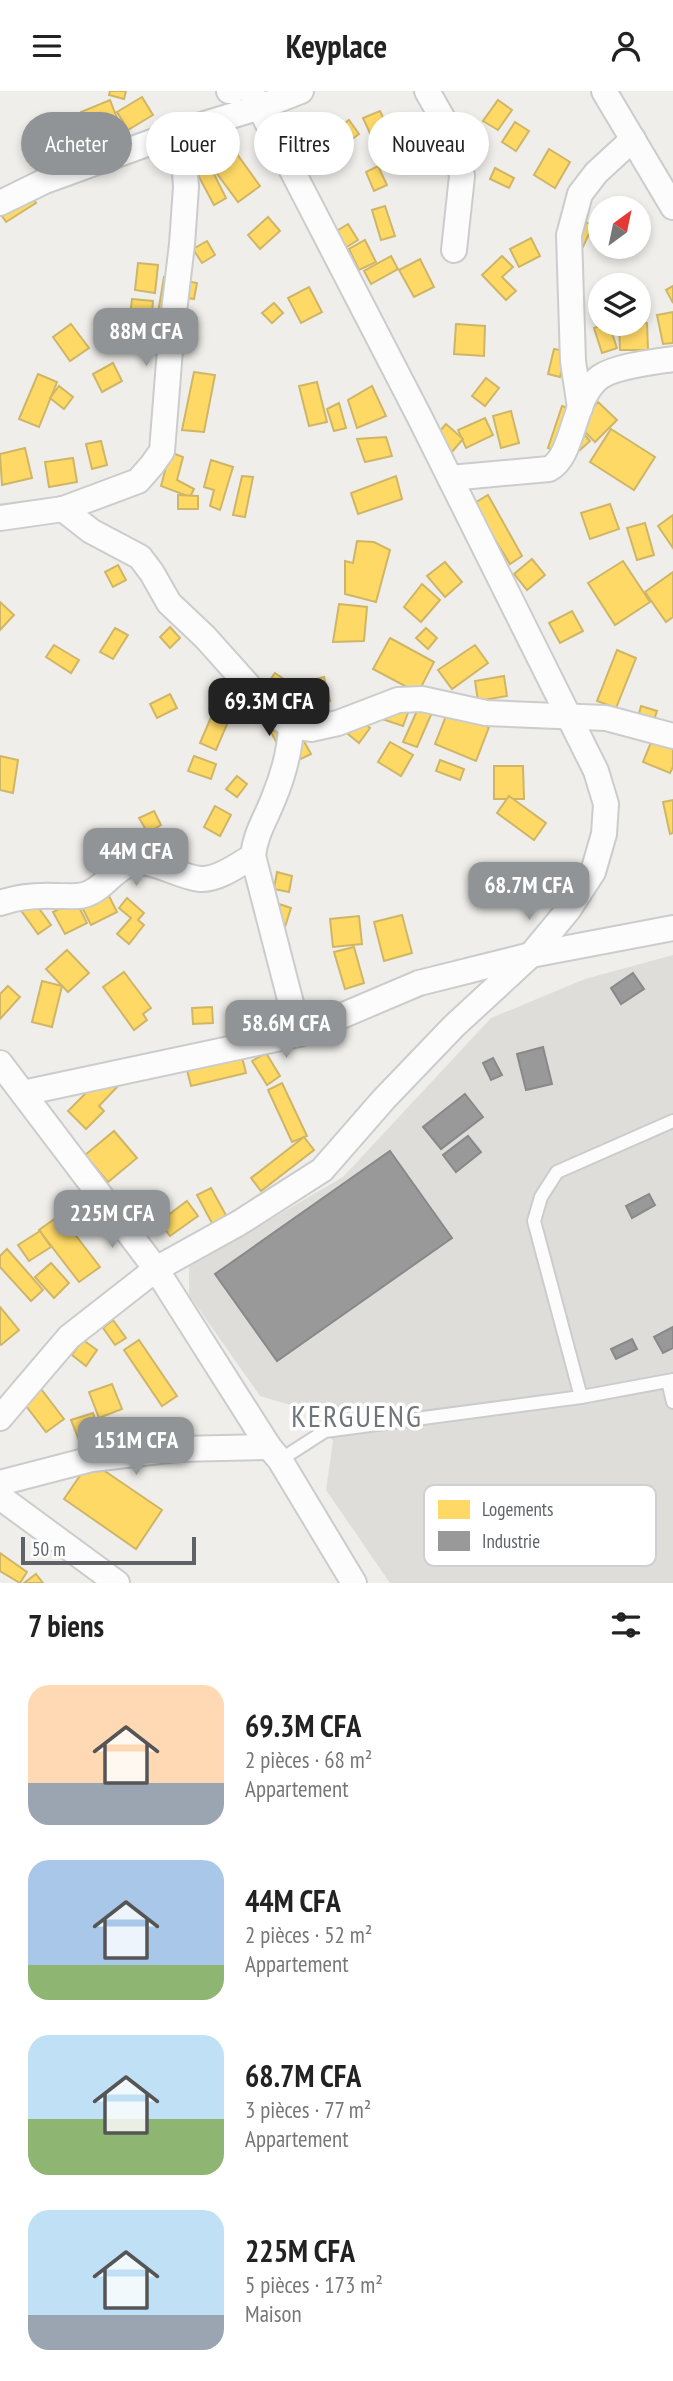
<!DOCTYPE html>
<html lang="fr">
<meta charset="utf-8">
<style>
body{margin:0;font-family:"PT Sans Narrow",sans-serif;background:#f2f2f2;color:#222;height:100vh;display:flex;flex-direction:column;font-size:26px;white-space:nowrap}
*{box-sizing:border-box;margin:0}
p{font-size:23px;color:#767676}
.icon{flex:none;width:38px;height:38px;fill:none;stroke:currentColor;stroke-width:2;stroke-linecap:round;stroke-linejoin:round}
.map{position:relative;height:1492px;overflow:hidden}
.drawer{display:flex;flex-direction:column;background:#fff;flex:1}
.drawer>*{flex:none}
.top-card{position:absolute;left:21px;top:21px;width:632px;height:63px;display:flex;gap:14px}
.needle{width:46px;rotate:33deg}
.controls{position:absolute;left:588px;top:105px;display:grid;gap:14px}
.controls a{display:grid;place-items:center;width:63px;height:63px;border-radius:50%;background:#fff;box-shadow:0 4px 10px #0003;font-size:35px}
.scale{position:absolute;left:21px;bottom:18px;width:175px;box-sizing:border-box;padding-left:7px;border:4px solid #5f6368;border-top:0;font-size:19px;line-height:24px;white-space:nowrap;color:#5f6368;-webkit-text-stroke:5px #fff;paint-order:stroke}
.price{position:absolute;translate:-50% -60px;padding:0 16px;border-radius:14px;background:#919496;color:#fff;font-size:23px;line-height:46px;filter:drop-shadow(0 2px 4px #0008)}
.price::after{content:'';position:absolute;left:50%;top:42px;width:21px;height:16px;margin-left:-10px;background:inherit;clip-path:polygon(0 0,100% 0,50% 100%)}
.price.selected{background:#222;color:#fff}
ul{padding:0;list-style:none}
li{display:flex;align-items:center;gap:21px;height:175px;padding:0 28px}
li span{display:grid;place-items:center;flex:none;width:196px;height:140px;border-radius:21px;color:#555}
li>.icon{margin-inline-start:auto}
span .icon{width:84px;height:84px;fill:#fffc;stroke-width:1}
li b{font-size:30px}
h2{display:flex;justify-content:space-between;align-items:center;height:84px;padding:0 28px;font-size:30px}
.pill{padding:0 24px;border-radius:32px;background:#fff;box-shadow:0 4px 10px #0003;font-size:24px;line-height:63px}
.pill.selected{background:#919496;color:#fff}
header{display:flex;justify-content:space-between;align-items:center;height:91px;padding:0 28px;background:#fff;font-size:32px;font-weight:700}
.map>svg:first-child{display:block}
</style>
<header><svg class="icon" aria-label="menu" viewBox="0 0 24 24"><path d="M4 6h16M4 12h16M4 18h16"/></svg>Keyplace<svg class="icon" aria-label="person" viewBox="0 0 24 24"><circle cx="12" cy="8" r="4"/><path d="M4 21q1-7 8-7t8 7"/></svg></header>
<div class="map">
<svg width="673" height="1492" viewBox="0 0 673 1492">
<rect width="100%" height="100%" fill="#efeeea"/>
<path fill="#dfddda" d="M673,864V1492H390L326,1399L333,1350L310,1320L260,1305L189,1204V1176L343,1086L491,927L585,888Z"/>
<g fill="#ffd966" stroke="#cfb667" stroke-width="2">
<path d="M110,0H126L124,8L109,4Z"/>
<path d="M272,3L288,25L277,33Z"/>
<path d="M142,6L153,24L128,39L117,21Z"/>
<path d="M110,9L119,32L91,44L81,21Z"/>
<path d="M498,9L512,19L498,39L483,30Z"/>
<path d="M380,20L392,46L375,53L363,27Z"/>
<path d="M349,29L359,43L337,59L327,45Z"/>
<path d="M515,31L529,40L516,60L502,51Z"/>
<path d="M453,40L479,64L469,75Z"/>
<path d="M224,45L260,95L238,111L201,61Z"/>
<path d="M549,58L570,71L555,97L534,84Z"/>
<path d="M378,75L387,94L374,100L366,81Z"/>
<path d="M211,77L226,107L214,114L198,84Z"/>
<path d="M495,77L514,87L509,97L490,88Z"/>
<path d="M22,90L36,112L6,131L0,122Z"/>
<path d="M385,115L395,145L381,149L372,119Z"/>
<path d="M268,126L280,140L260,158L248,144Z"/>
<path d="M578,128L593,134L583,156L568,149Z"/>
<path d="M348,133L358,149L345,157L335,141Z"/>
<path d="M531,147L540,165L519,176L510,158Z"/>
<path d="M365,149L376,171L359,179L349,158Z"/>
<path d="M207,150L215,164L202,172L193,158Z"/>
<path d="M391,165L398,178L371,193L364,180Z"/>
<path d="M502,165L513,176L502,186L516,200L506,209L482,184Z"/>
<path d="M420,168L434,196L414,206L399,179Z"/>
<path d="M138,172L158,174L155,202L135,199Z"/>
<path d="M164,186L197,192L194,208L182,206L175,243L155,240Z"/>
<path d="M673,195V212L666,199Z"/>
<path d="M309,196L322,221L301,232L288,207Z"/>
<path d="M132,208L153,210L149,254L127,251Z"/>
<path d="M274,212L283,222L272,232L262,222Z"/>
<path d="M673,221V252L663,253L657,224Z"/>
<path d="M647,232L648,259H620L619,233Z"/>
<path d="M71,233L89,257L70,270L53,246Z"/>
<path d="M456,233L485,235L484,265L454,263Z"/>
<path d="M606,233H609L617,257L602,262L594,237Z"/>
<path d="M554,258L567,260L560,286L548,283Z"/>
<path d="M113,272L122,290L102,301L93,283Z"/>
<path d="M194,281L215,284L204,341L182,339Z"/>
<path d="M38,283L57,291L39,336L19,328Z"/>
<path d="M486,287L499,297L485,315L472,305Z"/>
<path d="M317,291L327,331L309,335L299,295Z"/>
<path d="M59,295L73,306L64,318L50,307Z"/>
<path d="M372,295L386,325L357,337L348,309Z"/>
<path d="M598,311L617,329L595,351L577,333Z"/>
<path d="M339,312L346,337L334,340L327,318Z"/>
<path d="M562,315L578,321L564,363L548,357Z"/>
<path d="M511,320L519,352L501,357L493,325Z"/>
<path d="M485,327L493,344L466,357L458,339Z"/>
<path d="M446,333L463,348L451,362L434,347Z"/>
<path d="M579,338L590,350L580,359L569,347Z"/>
<path d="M611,338L655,366L634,399L590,371Z"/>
<path d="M386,346L392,365L365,371L357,348Z"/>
<path d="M101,350L107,374L92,378L86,353Z"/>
<path d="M25,357L32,387L2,394L0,363Z"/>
<path d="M170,361L183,366L177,389L194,398L190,406L161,395Z"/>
<path d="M73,367L77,391L49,396L45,371Z"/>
<path d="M211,369L233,376L220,419L210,415L214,399L204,396Z"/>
<path d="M242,385L253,386L245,426L233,424Z"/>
<path d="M396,385L402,408L358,423L351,402Z"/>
<path d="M178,404L198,405V418H178Z"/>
<path d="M488,404L522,465L510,473L473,413Z"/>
<path d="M610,413L619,438L590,448L581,422Z"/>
<path d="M673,424V457L658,435Z"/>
<path d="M645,432L654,464L637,469L627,437Z"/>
<path d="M357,450L374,451L390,459L376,511L345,503V470L353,472Z"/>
<path d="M532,468L545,484L527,499L514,483Z"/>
<path d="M623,470L650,511L615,534L588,492Z"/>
<path d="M445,471L462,491L445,506L427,485Z"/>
<path d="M118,474L126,489L113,496L105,481Z"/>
<path d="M673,481V526L666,531L645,501Z"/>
<path d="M422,493L440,509L421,531L404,516Z"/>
<path d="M0,511L14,524L0,539Z"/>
<path d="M339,513L367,516L364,550L333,551Z"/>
<path d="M572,520L583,540L560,552L549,532Z"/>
<path d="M170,536L180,547L170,557L160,546Z"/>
<path d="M115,537L128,544L113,568L100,561Z"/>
<path d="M426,537L437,547L428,558L416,547Z"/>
<path d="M390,547L434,571L418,602L373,578Z"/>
<path d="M54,554L79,569L71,582L46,566Z"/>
<path d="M475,554L488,572L452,598L438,579Z"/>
<path d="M617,559L636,567L616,617L597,610Z"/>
<path d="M275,582L294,595L275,622L256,609Z"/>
<path d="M504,585L507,605L478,610L475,590Z"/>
<path d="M324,586L330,610L303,616L297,593Z"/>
<path d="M170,603L177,617L157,627L150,613Z"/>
<path d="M412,611L403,635L382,628Z"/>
<path d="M421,611L434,617L417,656L403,651Z"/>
<path d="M641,615L657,620L652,635L637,630Z"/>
<path d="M311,620L318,634L300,643L311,663L288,674L271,641Z"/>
<path d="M448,620L489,636L476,670L435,653Z"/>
<path d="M212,624L228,631L216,659L200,652Z"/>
<path d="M359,628L370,637L359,652L348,643Z"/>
<path d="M656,639L673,645V676L670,682L643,671Z"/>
<path d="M390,651L413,664L401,685L378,671Z"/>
<path d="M0,665L18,669L13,702L0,699Z"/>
<path d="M194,665L216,673L211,688L188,680Z"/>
<path d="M440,669L464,678L460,689L436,680Z"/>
<path d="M494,675H523L524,708H494Z"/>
<path d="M237,685L247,693L237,706L226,698Z"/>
<path d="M509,705L546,732L534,749L497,722Z"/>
<path d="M673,709V742L670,743L663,711Z"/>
<path d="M215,715L231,724L220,745L204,736Z"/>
<path d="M154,720L161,734L148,742L139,727Z"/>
<path d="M277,781L292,785L289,801L274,798Z"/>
<path d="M107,801L117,821L91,834L81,814Z"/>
<path d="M127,807L144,822L138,829L144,834L129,853L117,843L131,827L119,817Z"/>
<path d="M264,808L291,817L284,839L257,830Z"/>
<path d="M33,809L51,834L38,843L20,818Z"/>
<path d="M76,810L87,832L65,843L53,821Z"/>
<path d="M402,824L412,862L384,870L374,831Z"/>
<path d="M359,825L362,853L333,856L330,828Z"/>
<path d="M354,856L364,892L345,898L334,861Z"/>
<path d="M67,859L89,882L68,901L46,878Z"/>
<path d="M124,881L151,917L143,923L147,929L134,939L103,896Z"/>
<path d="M42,890L62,895L52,936L32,931Z"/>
<path d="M8,895L20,906L0,928V903Z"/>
<path d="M212,916L213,932L193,933L192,917Z"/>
<path d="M241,962L246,982L191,995L186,975Z"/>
<path d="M266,962L280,985L267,994L252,970Z"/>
<path d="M99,976L118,995L99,1015L104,1020L86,1038L68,1020L85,1003L79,996Z"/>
<path d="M282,992L307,1045L292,1051L268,999Z"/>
<path d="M114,1040L137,1067L108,1091L85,1064Z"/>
<path d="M304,1046L314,1059L261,1100L251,1087Z"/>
<path d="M211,1097L227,1126L213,1134L197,1104Z"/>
<path d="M187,1110L198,1125L170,1145L159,1131Z"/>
<path d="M60,1124L100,1176L79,1191L39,1139Z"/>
<path d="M40,1140L51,1156L29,1170L18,1154Z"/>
<path d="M7,1158L43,1199L31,1210L0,1176V1165Z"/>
<path d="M51,1172L69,1192L54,1207L35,1186Z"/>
<path d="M0,1216L19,1239L1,1254L0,1253Z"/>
<path d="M113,1229L126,1247L115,1254L103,1237Z"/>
<path d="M83,1249L97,1259L86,1275L72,1264Z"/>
<path d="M139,1249L177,1305L162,1315L124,1259Z"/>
<path d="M112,1293L122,1318L99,1327L89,1301Z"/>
<path d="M38,1294L64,1328L46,1341L20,1307Z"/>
<path d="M93,1322L100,1342L79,1349L71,1329Z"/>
<path d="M90,1370L162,1419L136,1458L64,1408Z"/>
<path d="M0,1462L27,1481L20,1492L0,1480Z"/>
<path d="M36,1483L43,1492H24Z"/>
</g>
<g fill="#999" stroke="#88898a" stroke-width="2">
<path d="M633,882L644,898L621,913L611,897Z"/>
<path d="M543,956L552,993L526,999L517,963Z"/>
<path d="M493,967L502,984L491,989L483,972Z"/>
<path d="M465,1003L483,1026L441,1058L423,1036Z"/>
<path d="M468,1045L481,1061L456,1081L443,1064Z"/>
<path d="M390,1060L452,1147L277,1270L215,1183Z"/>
<path d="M649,1103L655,1114L632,1127L626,1115Z"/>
<path d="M673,1236V1257L663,1262L654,1246Z"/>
<path d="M632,1248L637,1258L616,1268L611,1258Z"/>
</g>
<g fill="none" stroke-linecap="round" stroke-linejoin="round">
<g stroke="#cbcccc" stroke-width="16">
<g id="lane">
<path d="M668,1290L673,1311"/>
<path d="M581,1306L534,1130L541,1106L557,1081L673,1030"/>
<path d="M280,1369L325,1340L581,1306L673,1289"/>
</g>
</g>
<g stroke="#cbcccc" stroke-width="28">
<g id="street">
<path d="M229,0H233"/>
<path d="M251,0L419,325L596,680L606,713L604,743L593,781L569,818L531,864L454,935L384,1008L322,1079L239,1132L156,1178L269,1356L280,1369L354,1492"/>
<path d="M427,0L452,44L462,85L454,159"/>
<path d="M604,0L673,116"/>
<path d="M0,112L45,90L182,40L260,16L301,0"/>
<path d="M580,317L573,270L569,144L580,103L596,82L633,48"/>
<path d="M450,387L549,378C575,365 572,306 600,286C616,275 653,271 673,268"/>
<path d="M63,418L91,440L140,466L152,482L169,512L205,546L273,622L291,635L311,638L338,632L398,609L422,608L486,622L606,627L673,645"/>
<path d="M0,427L63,418L138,390L152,374L162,360L171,246L182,153L186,96L182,40"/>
<path d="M291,635C290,661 283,685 273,709C265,729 255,744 253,765L299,943"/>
<path d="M0,812C19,805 38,804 58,805C66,805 76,806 84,804C104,799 113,777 133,772C152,767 179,786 200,788C218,789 238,774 253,765"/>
<path d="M0,972L156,1178L69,1246L0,1327"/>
<path d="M23,1002L299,943L419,892L531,864L673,837"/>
<path d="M0,1392L92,1368L177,1358L269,1356"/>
<path d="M0,1406L117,1492"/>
</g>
</g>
<use href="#lane" stroke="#fdfcfc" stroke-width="12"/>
<use href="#street" stroke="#fdfcfc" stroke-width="24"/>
</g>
<g text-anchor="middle" stroke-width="7" stroke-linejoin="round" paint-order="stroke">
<g font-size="30" letter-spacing="2" fill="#70757a" stroke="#fff">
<text x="357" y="1336">KERGUENG</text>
</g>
</g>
<rect x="424" y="1394" width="232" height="81" rx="10" fill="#fff" stroke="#cfd0d2" stroke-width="2"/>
<rect x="438" y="1409" width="32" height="19" fill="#ffd966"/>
<rect x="438" y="1440" width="32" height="20" fill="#999"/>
<g font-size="19" fill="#5f6368">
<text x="482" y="1425">Logements</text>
<text x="482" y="1457">Industrie</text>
</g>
</svg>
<div class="controls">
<a><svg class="needle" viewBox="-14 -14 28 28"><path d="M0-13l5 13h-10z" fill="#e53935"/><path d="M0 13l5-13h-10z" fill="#767676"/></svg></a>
<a><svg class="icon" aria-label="layers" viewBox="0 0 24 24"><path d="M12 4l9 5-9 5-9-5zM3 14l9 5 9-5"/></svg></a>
</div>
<div class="scale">50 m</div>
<b class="price" style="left:146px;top:277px">88M CFA</b>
<b class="price selected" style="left:269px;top:647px">69.3M CFA</b>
<b class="price" style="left:136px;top:797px">44M CFA</b>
<b class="price" style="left:529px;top:831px">68.7M CFA</b>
<b class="price" style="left:286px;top:969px">58.6M CFA</b>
<b class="price" style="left:112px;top:1159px">225M CFA</b>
<b class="price" style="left:136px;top:1386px">151M CFA</b>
<div class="top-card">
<a class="pill selected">Acheter</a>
<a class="pill">Louer</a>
<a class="pill">Filtres</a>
<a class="pill">Nouveau</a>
</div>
</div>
<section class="drawer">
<h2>7 biens<svg class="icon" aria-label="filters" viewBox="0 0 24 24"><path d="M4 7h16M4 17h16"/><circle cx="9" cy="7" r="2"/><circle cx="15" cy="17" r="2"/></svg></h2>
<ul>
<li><span style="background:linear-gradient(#ffd9b3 70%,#9aa5b1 0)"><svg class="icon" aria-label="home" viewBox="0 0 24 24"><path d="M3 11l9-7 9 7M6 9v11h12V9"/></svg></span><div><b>69.3M CFA</b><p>2 pièces · 68 m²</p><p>Appartement</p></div></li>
<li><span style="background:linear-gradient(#a9c7e8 75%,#8fb573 0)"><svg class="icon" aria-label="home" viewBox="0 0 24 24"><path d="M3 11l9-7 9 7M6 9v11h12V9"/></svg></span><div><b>44M CFA</b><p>2 pièces · 52 m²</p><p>Appartement</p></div></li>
<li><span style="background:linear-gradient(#bfe0f5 60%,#8fb573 0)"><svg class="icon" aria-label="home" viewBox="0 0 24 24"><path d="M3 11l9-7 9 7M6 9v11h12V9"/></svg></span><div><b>68.7M CFA</b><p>3 pièces · 77 m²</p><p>Appartement</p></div></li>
<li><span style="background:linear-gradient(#bfe0f5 75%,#9aa5b1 0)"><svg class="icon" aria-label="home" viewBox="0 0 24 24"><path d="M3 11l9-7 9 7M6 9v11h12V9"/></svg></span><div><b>225M CFA</b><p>5 pièces · 173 m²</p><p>Maison</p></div></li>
</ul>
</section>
